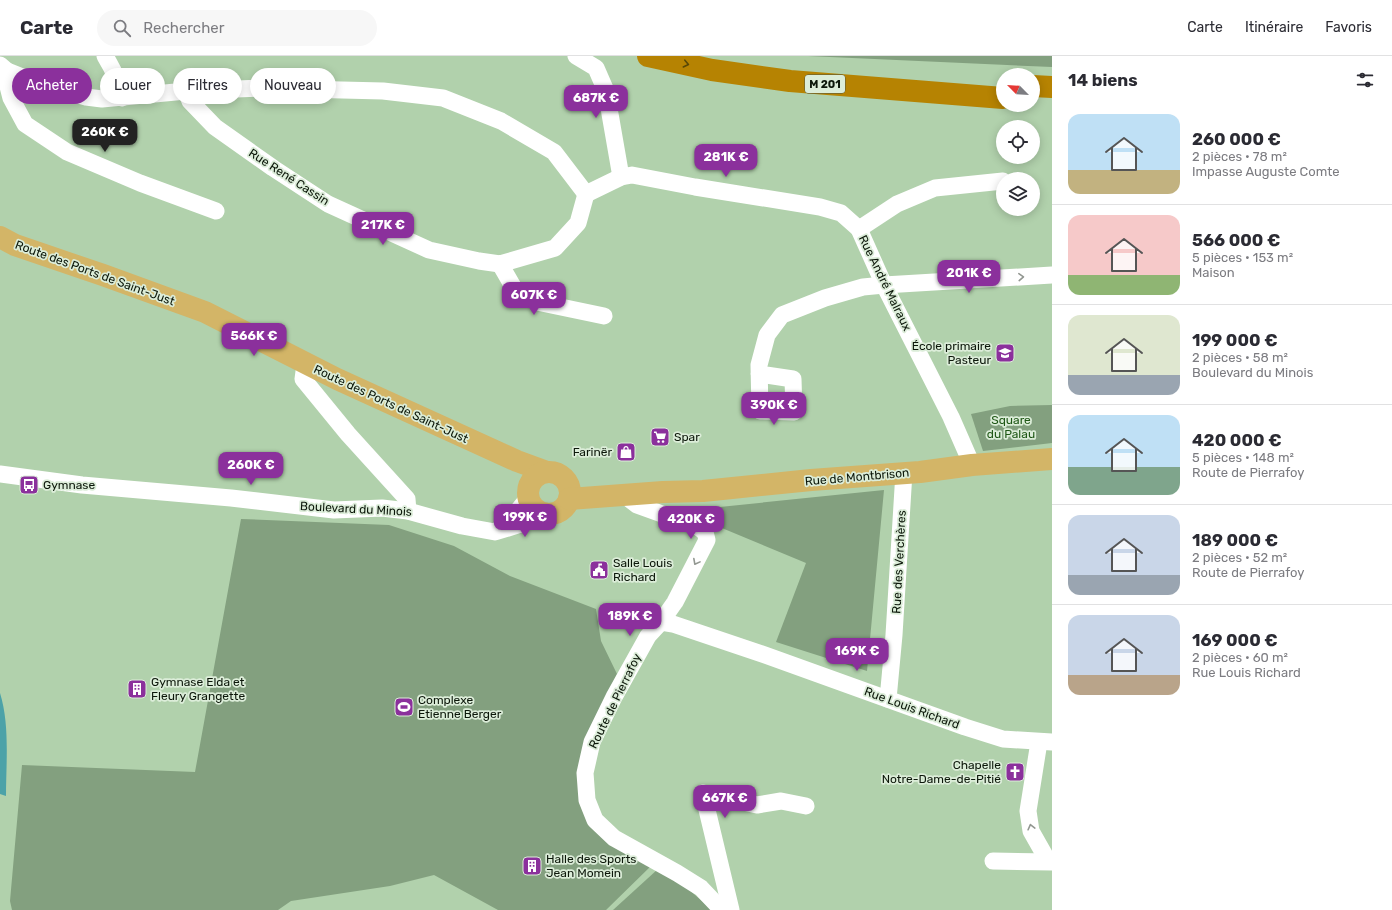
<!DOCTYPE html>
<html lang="fr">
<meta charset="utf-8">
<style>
body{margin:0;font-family:Rubik,sans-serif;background:#f7f7f7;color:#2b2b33;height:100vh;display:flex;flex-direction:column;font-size:15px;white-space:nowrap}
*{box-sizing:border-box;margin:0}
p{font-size:13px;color:#7c7c81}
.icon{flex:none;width:22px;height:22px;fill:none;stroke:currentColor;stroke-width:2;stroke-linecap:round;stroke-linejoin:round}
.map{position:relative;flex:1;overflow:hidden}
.side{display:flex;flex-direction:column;background:#fff;width:340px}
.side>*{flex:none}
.top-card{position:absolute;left:12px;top:12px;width:380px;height:36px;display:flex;gap:8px}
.needle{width:26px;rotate:294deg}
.buttons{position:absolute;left:996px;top:12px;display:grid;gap:8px}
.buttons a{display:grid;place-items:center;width:44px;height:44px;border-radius:50%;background:#fff;box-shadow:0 2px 10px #0003;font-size:20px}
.price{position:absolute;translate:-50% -34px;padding:0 9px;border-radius:8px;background:#8b309c;color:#fff;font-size:13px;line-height:26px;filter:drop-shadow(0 1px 2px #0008)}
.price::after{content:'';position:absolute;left:50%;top:24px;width:12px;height:9px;margin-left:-6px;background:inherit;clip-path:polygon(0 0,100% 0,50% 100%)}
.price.active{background:#222;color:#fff}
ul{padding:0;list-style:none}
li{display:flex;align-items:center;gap:12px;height:100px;padding:0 16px}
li+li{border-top:1px solid #e1e1e2}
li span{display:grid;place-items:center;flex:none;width:112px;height:80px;border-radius:12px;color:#555}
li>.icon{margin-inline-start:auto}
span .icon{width:48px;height:48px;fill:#fffc;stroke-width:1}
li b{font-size:17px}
h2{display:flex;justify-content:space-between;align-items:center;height:48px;padding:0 16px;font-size:17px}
.chip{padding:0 14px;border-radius:18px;background:#fff;box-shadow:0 2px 10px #0003;font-size:14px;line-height:36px}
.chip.active{background:#8b309c;color:#fff}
header{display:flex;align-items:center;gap:24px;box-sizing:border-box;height:56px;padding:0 20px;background:#fff;border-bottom:1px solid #e1e1e2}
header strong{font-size:19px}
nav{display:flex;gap:22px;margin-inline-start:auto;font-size:14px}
.search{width:280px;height:36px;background:#f7f7f7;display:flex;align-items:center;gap:10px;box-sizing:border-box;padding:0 14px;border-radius:22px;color:#7c7c81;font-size:15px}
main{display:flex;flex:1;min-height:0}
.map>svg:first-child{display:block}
</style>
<header>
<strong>Carte</strong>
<div class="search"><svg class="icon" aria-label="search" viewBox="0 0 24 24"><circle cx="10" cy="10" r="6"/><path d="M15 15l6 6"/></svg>Rechercher</div>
<nav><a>Carte</a><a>Itinéraire</a><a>Favoris</a></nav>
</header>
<main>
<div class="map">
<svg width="1052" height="854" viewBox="0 0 1052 854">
<rect width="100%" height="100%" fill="#b1d1ac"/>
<g fill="#83a07f">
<path d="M808,0H1052V11Z"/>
<path d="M1052,349V387L983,395L971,358L1010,350Z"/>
<path d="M884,434L867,615L776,586L806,507L717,470L700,453Z"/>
<path d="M241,463L389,469L454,490L510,520L596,553L601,585L617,618L586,685L581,745L652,809L606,854H498L434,819L390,830L291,845L278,854H12L10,845L22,709L195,716Z"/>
<path d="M658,813L686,831L712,854H613Z"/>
</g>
<path fill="#4ca2a8" d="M0,637C10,669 6,707 6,740L0,738Z"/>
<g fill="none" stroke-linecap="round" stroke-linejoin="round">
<g stroke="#fff" stroke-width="17">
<path d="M105,0C113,13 120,26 122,42"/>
<path d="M576,0L596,12L606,35L621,121"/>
<path d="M0,9L7,15L42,29L86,41L102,43L186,35L260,32L383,35L443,42L501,65L554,96L586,138"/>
<path d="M7,15L6,23L11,42L25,68L67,96L140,127L216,155"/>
<path d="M186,35L190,45L215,71L273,112L328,148L429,194L479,205L500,208L555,192L578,167L586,138"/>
<path d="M586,138L621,121L632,119L695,131L820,151L841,157L859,173L884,229L951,361L972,409"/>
<path d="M859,173L897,148L935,132L1003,125"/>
<path d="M500,208L515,234L537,246L604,260"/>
<path d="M305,308L303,323L348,378L407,443L408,455"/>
<path d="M759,318L793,323L794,356L760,355L759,309L767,279L782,259L825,242L863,231L884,229L1052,219"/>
<path d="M0,418L82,429L231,442L334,454L382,452L408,455L462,470L495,476L521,468L540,456"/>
<path d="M624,439L637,449L698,471L705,476L707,484L675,546L661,566L648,580L614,641L592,686L585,717L587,744L595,764L614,782L677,817L701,832L722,854"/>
<path d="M500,472L515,458L528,442"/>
<path d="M661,566L673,568L765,599L965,671L1003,683L1052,686"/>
<path d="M888,643L894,579L904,416"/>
<path d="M1039,686L1028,755L1031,775L1048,805"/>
<path d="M993,805L1052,806"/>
<path d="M731,854L703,737L757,749L781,745L806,750"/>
</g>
<g stroke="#d3b567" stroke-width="22">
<path d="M0,181L15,189L103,219L205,256L337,323L517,405L547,416"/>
<circle cx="549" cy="437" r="21"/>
<path d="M569,443L663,436L703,435L811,424L920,416L972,409L1052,403"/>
</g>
<g stroke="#b68302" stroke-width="22">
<path d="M648,0L712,14L790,25L1003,42"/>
<path d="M1033,30L1052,31"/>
</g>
</g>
<defs><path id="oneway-chevron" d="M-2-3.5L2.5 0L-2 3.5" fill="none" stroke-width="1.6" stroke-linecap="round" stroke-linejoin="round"/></defs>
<use stroke="#584806" href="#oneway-chevron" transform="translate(686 8) rotate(13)"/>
<g stroke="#929791">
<use href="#oneway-chevron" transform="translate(1021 221) rotate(-3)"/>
<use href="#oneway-chevron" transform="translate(696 506) rotate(118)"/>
<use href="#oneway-chevron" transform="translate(1031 771) rotate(-104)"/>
</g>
<defs>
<g id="school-square" transform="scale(1)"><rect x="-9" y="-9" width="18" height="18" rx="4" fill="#8b309c" stroke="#dcedd9"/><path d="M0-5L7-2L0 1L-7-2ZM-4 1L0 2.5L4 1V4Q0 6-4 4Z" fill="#fff"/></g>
<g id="supermarket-square" transform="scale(1)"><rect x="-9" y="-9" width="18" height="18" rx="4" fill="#8b309c" stroke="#dcedd9"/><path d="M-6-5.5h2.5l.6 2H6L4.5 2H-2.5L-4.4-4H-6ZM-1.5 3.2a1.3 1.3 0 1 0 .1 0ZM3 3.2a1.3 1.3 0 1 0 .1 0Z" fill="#fff"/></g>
<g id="shop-square" transform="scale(1)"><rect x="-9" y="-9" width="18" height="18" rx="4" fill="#8b309c" stroke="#dcedd9"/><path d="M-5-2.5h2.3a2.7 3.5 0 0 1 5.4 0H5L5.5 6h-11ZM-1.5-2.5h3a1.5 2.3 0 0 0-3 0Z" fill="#fff"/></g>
<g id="bus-square" transform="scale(1)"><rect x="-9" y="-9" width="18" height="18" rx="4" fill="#8b309c" stroke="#dcedd9"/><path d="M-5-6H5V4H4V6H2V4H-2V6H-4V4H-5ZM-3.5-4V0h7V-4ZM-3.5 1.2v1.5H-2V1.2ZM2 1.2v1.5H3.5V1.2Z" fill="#fff"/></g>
<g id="civic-square" transform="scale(1)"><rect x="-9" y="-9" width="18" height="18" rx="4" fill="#8b309c" stroke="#dcedd9"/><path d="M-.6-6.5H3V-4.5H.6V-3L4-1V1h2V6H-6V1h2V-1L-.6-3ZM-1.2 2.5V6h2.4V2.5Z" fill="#fff"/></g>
<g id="building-square" transform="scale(1)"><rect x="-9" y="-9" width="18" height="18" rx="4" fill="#8b309c" stroke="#dcedd9"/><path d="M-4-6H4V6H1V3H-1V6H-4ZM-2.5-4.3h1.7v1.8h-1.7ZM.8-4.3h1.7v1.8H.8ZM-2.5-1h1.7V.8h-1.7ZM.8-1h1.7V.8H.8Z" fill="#fff"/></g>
<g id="stadium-square" transform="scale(1)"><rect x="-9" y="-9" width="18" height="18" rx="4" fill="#8b309c" stroke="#dcedd9"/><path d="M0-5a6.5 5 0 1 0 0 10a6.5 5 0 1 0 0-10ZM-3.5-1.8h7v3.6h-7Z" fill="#fff"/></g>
<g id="church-square" transform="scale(1)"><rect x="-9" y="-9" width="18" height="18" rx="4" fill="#8b309c" stroke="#dcedd9"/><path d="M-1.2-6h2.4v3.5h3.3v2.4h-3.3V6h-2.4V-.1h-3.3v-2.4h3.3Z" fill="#fff"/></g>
</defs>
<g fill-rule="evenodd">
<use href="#school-square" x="1005" y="297"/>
<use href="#supermarket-square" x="660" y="381"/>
<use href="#shop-square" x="626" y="396"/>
<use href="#bus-square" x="29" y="429"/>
<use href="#civic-square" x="599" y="514"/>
<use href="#building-square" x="137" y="633"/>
<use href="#stadium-square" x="404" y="651"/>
<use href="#church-square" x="1015" y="716"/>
<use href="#building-square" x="532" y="810"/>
</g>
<g text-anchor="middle" stroke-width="3.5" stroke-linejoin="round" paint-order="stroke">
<rect fill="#dcedd9" stroke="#4a5748" stroke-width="1" x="805" y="19" width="40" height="18" rx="3"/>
<g font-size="11" font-weight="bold" fill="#0c170a">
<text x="825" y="32">M 201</text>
</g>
<g font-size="12" fill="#0c170a" stroke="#dcedd9">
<text transform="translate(289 121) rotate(33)" y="4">Rue René Cassin</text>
<text transform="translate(95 217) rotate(20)" y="4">Route des Ports de Saint-Just</text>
<text transform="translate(885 227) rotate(64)" y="4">Rue André Malraux</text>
<text transform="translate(391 348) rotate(25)" y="4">Route des Ports de Saint-Just</text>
<text transform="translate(857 421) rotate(-5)" y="4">Rue de Montbrison</text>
<text transform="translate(356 453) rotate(3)" y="4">Boulevard du Minois</text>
<text transform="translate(899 506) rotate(-87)" y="4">Rue des Verchères</text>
<text transform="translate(615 645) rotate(-64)" y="4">Route de Pierrafoy</text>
<text transform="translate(912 652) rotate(20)" y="4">Rue Louis Richard</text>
</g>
<g font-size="12" fill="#0c170a" stroke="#dcedd9" text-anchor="start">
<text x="991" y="294" text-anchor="end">École primaire<tspan x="991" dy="14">Pasteur</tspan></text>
<text x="674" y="385">Spar</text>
<text x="612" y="400" text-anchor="end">Farinër</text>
<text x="43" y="433">Gymnase</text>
<text x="613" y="511">Salle Louis<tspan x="613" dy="14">Richard</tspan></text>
<text x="151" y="630">Gymnase Elda et<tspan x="151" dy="14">Fleury Grangette</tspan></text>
<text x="418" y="648">Complexe<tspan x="418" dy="14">Etienne Berger</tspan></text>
<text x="1001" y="713" text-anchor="end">Chapelle<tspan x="1001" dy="14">Notre-Dame-de-Pitié</tspan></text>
<text x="546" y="807">Halle des Sports<tspan x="546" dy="14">Jean Momein</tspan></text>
</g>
<g font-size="12" fill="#1f5716" stroke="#dcedd9">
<text x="1011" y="368">Square<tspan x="1011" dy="14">du Palau</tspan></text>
</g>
</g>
</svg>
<div class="buttons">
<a><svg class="needle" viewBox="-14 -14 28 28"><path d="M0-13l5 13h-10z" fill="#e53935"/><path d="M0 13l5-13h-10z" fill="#7c7c81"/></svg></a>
<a><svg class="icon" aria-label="locate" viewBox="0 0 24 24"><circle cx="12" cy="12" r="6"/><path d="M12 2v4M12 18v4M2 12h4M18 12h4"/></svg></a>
<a><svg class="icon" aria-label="layers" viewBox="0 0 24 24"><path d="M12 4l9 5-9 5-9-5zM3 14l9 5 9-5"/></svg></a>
</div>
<b class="price" style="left:596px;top:63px">687K €</b>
<b class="price active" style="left:105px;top:97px">260K €</b>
<b class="price" style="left:726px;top:122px">281K €</b>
<b class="price" style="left:383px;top:190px">217K €</b>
<b class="price" style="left:969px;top:238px">201K €</b>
<b class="price" style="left:534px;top:260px">607K €</b>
<b class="price" style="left:254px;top:301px">566K €</b>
<b class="price" style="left:774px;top:370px">390K €</b>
<b class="price" style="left:251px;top:430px">260K €</b>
<b class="price" style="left:525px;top:482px">199K €</b>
<b class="price" style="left:691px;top:484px">420K €</b>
<b class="price" style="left:630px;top:581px">189K €</b>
<b class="price" style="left:857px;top:616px">169K €</b>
<b class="price" style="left:725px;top:763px">667K €</b>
<div class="top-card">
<a class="chip active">Acheter</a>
<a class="chip">Louer</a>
<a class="chip">Filtres</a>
<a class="chip">Nouveau</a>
</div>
</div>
<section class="side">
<h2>14 biens<svg class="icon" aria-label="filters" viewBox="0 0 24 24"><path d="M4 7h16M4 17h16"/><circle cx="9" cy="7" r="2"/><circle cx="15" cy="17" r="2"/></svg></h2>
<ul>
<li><span style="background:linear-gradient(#bfe0f5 70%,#c2b280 0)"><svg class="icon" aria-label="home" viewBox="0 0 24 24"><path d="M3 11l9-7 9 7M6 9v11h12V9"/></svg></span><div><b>260 000 €</b><p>2 pièces · 78 m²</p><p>Impasse Auguste Comte</p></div></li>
<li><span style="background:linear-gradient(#f6c9c9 75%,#8fb573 0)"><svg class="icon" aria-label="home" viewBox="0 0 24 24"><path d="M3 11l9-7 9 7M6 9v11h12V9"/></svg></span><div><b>566 000 €</b><p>5 pièces · 153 m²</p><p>Maison</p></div></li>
<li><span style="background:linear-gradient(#dfe7d0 75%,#9aa5b1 0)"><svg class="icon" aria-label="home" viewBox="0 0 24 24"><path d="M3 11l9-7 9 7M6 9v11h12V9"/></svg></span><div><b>199 000 €</b><p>2 pièces · 58 m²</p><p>Boulevard du Minois</p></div></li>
<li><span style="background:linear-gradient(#bfe0f5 65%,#7fa58c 0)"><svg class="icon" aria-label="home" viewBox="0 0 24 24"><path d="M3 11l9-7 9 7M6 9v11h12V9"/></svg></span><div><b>420 000 €</b><p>5 pièces · 148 m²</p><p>Route de Pierrafoy</p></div></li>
<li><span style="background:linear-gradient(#c9d6e8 75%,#9aa5b1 0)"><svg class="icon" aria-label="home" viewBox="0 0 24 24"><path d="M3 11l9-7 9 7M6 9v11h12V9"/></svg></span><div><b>189 000 €</b><p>2 pièces · 52 m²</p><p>Route de Pierrafoy</p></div></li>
<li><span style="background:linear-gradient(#c9d6e8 75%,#b9a48a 0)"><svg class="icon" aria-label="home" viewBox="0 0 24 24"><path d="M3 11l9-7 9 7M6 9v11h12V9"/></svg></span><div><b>169 000 €</b><p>2 pièces · 60 m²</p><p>Rue Louis Richard</p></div></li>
</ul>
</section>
</main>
